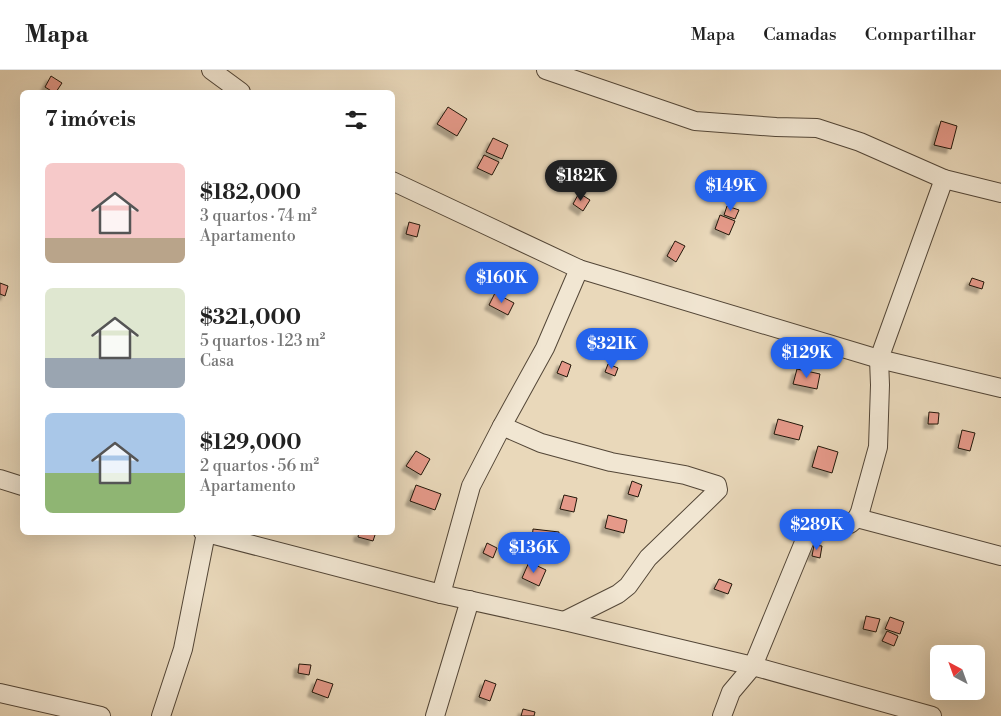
<!DOCTYPE html>
<html lang="pt">
<meta charset="utf-8">
<style>
body{margin:0;font-family:"Libre Bodoni",serif;background:#f6f6f6;color:#222;height:100vh;display:flex;flex-direction:column;font-size:19px;white-space:nowrap}
*{box-sizing:border-box;margin:0}
p{font-size:16px;color:#767676}
.icon{flex:none;width:28px;height:28px;fill:none;stroke:currentColor;stroke-width:2;stroke-linecap:round;stroke-linejoin:round}
.map{position:relative;flex:1;overflow:hidden}
.panel{position:absolute;left:20px;top:20px;width:375px;height:445px;display:flex;flex-direction:column;background:#fff;border-radius:8px;box-shadow:0 5px 20px #0002}
.panel>*{flex:none}
.needle{width:32px;rotate:319deg}
.controls{position:absolute;left:930px;top:575px;display:grid;gap:10px}
.controls a{display:grid;place-items:center;width:55px;height:55px;border-radius:8px;background:#fff;box-shadow:0 5px 20px #0002;font-size:25px}
.price{position:absolute;translate:-50% -42px;padding:0 11px;border-radius:18px;background:#2563eb;color:#fff;font-size:16px;line-height:32px;filter:drop-shadow(0 1px 2px #0008)}
.price::after{content:'';position:absolute;left:50%;top:30px;width:15px;height:11px;margin-left:-8px;background:inherit;clip-path:polygon(0 0,100% 0,50% 100%)}
.price.active{background:#222;color:#fff}
ul{padding:0;list-style:none}
li{display:flex;align-items:center;gap:15px;height:125px;padding:0 25px}
li span{display:grid;place-items:center;flex:none;width:140px;height:100px;border-radius:8px;color:#555}
li>.icon{margin-inline-start:auto}
span .icon{width:60px;height:60px;fill:#fffc;stroke-width:1}
li b{font-size:21px}
h2{display:flex;justify-content:space-between;align-items:center;height:60px;padding:0 25px;font-size:21px}
header{display:flex;align-items:center;gap:30px;box-sizing:border-box;height:70px;padding:0 25px;background:#fff;border-bottom:1px solid #e0e0e0}
header strong{font-size:24px}
nav{display:flex;gap:28px;margin-inline-start:auto;font-size:18px}
.map>svg:first-child{display:block}
</style>
<header>
<strong>Mapa</strong>
<nav><a>Mapa</a><a>Camadas</a><a>Compartilhar</a></nav>
</header>
<div class="map">
<svg width="1001" height="646" viewBox="0 0 1001 646">
<defs>
<filter id="shadow"><feDropShadow dx="-4.5" dy="4.5" stdDeviation="1" flood-color="#0004"/></filter>
</defs>
<rect width="100%" height="100%" fill="#e9d8ba"/>
<filter id="stains"><feTurbulence type="fractalNoise" baseFrequency=".004" numOctaves="4"/><feColorMatrix values="0 0 0 0 .2 0 0 0 0 .09 0 0 0 0 .02 0 0 0 .5 -.17"/></filter>
<radialGradient id="worn" r=".72"><stop offset=".6" stop-color="#630" stop-opacity="0"/><stop offset="1" stop-color="#630" stop-opacity=".3"/></radialGradient>
<g fill="#e59989" stroke="#21160b" filter="url(#shadow)">
<path d="M51,6L62,13L56,22H53L45,17Z"/>
<path d="M448,37L467,49L457,66L437,54Z"/>
<path d="M941,51L957,56L951,79L934,75Z"/>
<path d="M493,68L508,75L502,89L486,82Z"/>
<path d="M484,85L499,92L492,105L477,98Z"/>
<path d="M579,123L590,130L583,141L573,134Z"/>
<path d="M727,136L739,140L735,149L724,145Z"/>
<path d="M720,145L735,151L729,165L715,159Z"/>
<path d="M409,152L420,155L417,167L406,164Z"/>
<path d="M675,171L685,176L676,192L667,186Z"/>
<path d="M972,208L984,212L982,219L969,215Z"/>
<path d="M0,213L8,216L5,226L0,224Z"/>
<path d="M495,223L514,233L508,245L489,235Z"/>
<path d="M562,291L571,295L567,307L557,303Z"/>
<path d="M608,294L618,298L615,306L605,302Z"/>
<path d="M797,299L820,304L817,319L793,314Z"/>
<path d="M929,342L939,343L938,354H928Z"/>
<path d="M778,349L803,356L799,370L774,364Z"/>
<path d="M962,360L975,363L970,381L958,378Z"/>
<path d="M818,376L838,382L832,403L812,397Z"/>
<path d="M416,381L430,389L421,405L406,396Z"/>
<path d="M632,411L642,415L638,427L628,424Z"/>
<path d="M416,415L441,424L435,440L410,431Z"/>
<path d="M564,425L577,428L574,442L560,439Z"/>
<path d="M608,445L627,450L624,463L605,458Z"/>
<path d="M533,459L559,462L557,479L548,478L549,470L532,469Z"/>
<path d="M359,462H376L373,471L358,467Z"/>
<path d="M487,473L497,478L493,488L483,483Z"/>
<path d="M814,475L822,476L820,488L812,486Z"/>
<path d="M529,492L546,500L539,516L522,508Z"/>
<path d="M719,509L732,514L728,524L714,519Z"/>
<path d="M866,546L880,549L876,562L863,559Z"/>
<path d="M890,547L904,552L900,564L885,559Z"/>
<path d="M887,561L898,566L894,576L882,571Z"/>
<path d="M299,594L311,595L309,605L298,603Z"/>
<path d="M317,609L333,614L328,628L312,622Z"/>
<path d="M485,610L496,614L490,631L479,627Z"/>
<path d="M523,639L535,642L534,646H521Z"/>
</g>
<g fill="none" stroke-linecap="round" stroke-linejoin="round">
<g stroke="#534637" stroke-width="20">
<g id="minor">
<path d="M211,0L241,22"/>
<path d="M546,0L695,51L776,57L817,58L860,72L944,109L1001,123"/>
<path d="M392,111L579,199L879,289L1001,318"/>
<path d="M502,356L541,373L611,392L685,405L717,415L718,420L714,424L648,488L628,516L618,524L564,551"/>
<path d="M0,409L22,416"/>
<path d="M857,448L1001,486"/>
<path d="M203,462L441,524L564,551L753,596L932,646"/>
<path d="M441,524L471,416L502,356L545,278L579,199"/>
<path d="M0,623L101,646"/>
<path d="M161,646L183,579L206,463"/>
<path d="M435,646L470,530"/>
<path d="M722,646L731,622L753,596L807,465L817,455L850,454L857,448L860,442L878,377L880,315L879,289L944,109"/>
</g>
</g>
<use href="#minor" stroke="#f1e6d2" stroke-width="18"/>
</g>
<rect width="100%" height="100%" filter="url(#stains)"/>
<rect width="100%" height="100%" fill="url(#worn)"/>
</svg>
<div class="controls">
<a><svg class="needle" viewBox="-14 -14 28 28"><path d="M0-13l5 13h-10z" fill="#e53935"/><path d="M0 13l5-13h-10z" fill="#767676"/></svg></a>
</div>
<b class="price active" style="left:581px;top:132px">$182K</b>
<b class="price" style="left:731px;top:142px">$149K</b>
<b class="price" style="left:502px;top:234px">$160K</b>
<b class="price" style="left:612px;top:300px">$321K</b>
<b class="price" style="left:807px;top:309px">$129K</b>
<b class="price" style="left:817px;top:481px">$289K</b>
<b class="price" style="left:534px;top:504px">$136K</b>
<section class="panel">
<h2>7 imóveis<svg class="icon" aria-label="filters" viewBox="0 0 24 24"><path d="M4 7h16M4 17h16"/><circle cx="9" cy="7" r="2"/><circle cx="15" cy="17" r="2"/></svg></h2>
<ul>
<li><span style="background:linear-gradient(#f6c9c9 75%,#b9a48a 0)"><svg class="icon" aria-label="home" viewBox="0 0 24 24"><path d="M3 11l9-7 9 7M6 9v11h12V9"/></svg></span><div><b>$182,000</b><p>3 quartos · 74 m²</p><p>Apartamento</p></div></li>
<li><span style="background:linear-gradient(#dfe7d0 70%,#9aa5b1 0)"><svg class="icon" aria-label="home" viewBox="0 0 24 24"><path d="M3 11l9-7 9 7M6 9v11h12V9"/></svg></span><div><b>$321,000</b><p>5 quartos · 123 m²</p><p>Casa</p></div></li>
<li><span style="background:linear-gradient(#a9c7e8 60%,#8fb573 0)"><svg class="icon" aria-label="home" viewBox="0 0 24 24"><path d="M3 11l9-7 9 7M6 9v11h12V9"/></svg></span><div><b>$129,000</b><p>2 quartos · 56 m²</p><p>Apartamento</p></div></li>
</ul>
</section>
</div>
